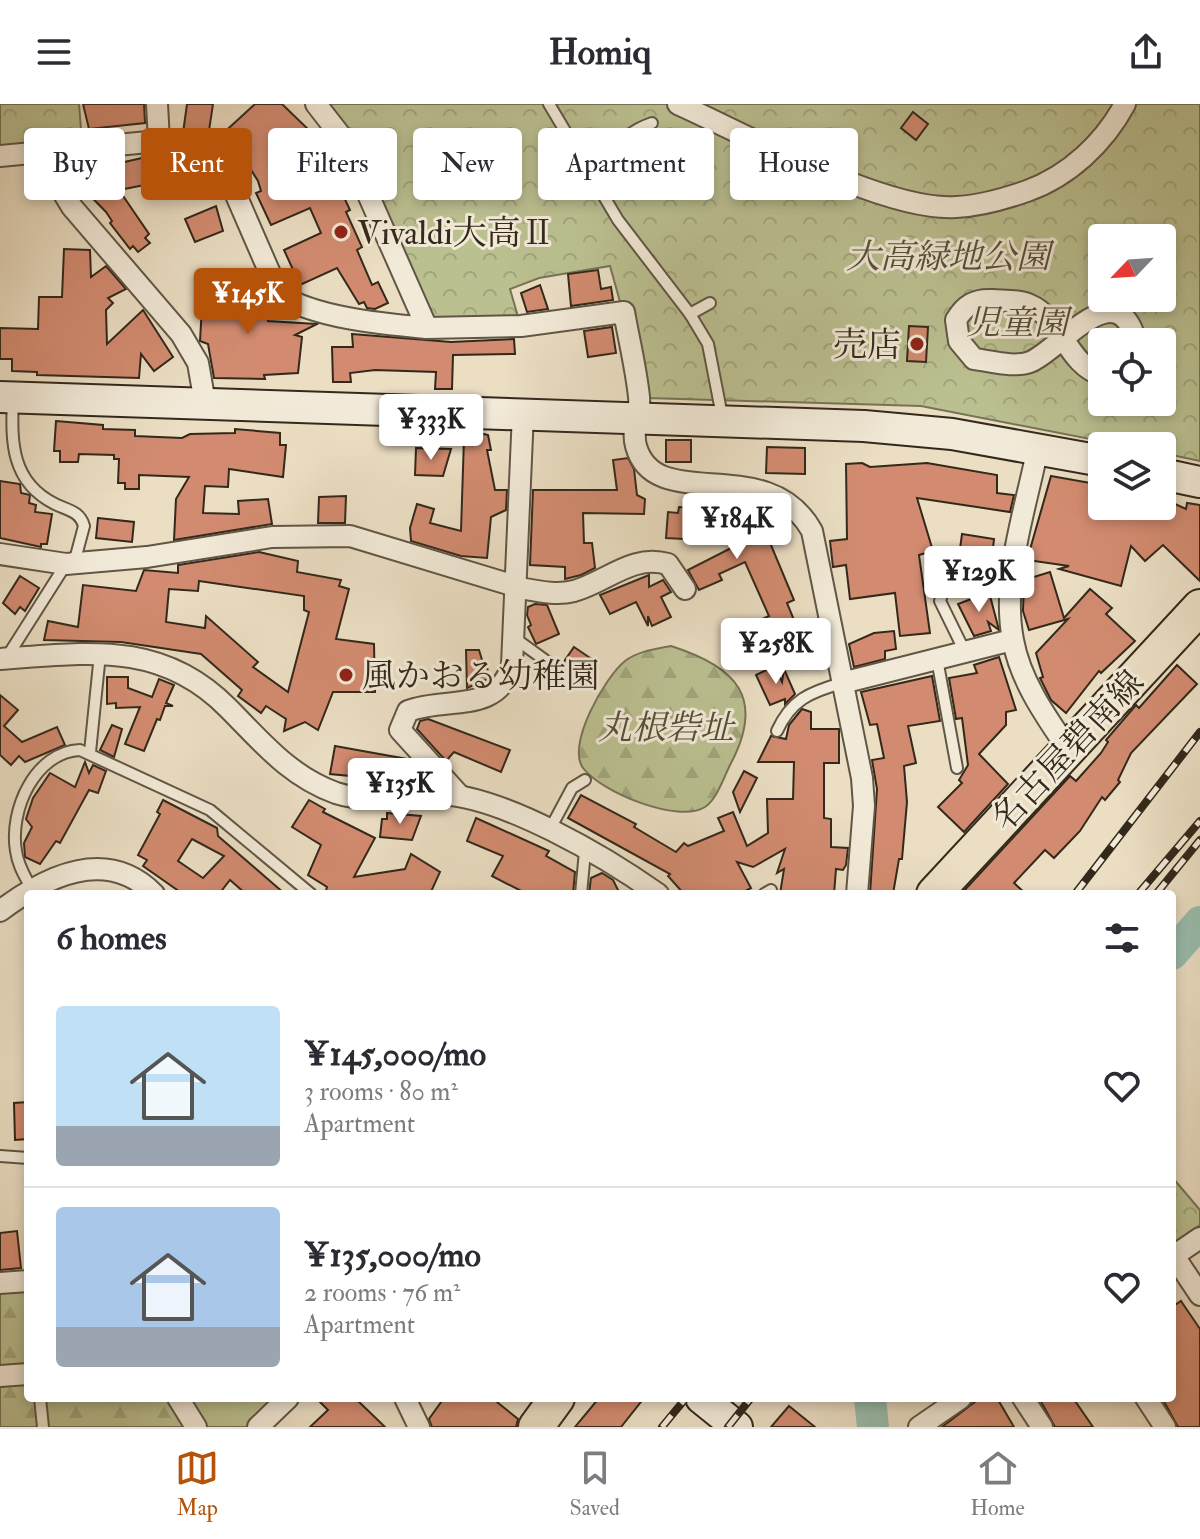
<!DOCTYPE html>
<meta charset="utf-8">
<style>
body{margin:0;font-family:"IM FELL Double Pica","Noto Serif JP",serif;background:#f2f2f3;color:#2b2b33;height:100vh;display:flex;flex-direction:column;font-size:30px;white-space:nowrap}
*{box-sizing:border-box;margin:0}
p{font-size:26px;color:#7c7c81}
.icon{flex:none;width:44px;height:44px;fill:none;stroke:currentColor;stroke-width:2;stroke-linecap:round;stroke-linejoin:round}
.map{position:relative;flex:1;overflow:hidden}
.panel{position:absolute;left:24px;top:786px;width:1152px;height:512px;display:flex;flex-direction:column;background:#fff;border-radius:8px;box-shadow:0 4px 12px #0003}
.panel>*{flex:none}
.hud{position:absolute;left:24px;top:24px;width:1152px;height:72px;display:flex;gap:16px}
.needle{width:52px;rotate:245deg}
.controls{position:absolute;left:1088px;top:120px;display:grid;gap:16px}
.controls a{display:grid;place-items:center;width:88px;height:88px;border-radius:8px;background:#fff;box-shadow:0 4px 12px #0003;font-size:40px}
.price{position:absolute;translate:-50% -68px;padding:0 18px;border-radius:8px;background:#fff;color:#222;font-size:26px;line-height:52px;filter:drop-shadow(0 2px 4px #0008)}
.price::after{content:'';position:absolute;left:50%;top:48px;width:24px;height:18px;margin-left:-12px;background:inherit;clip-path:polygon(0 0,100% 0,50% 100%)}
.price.on{background:#b45309;color:#fff}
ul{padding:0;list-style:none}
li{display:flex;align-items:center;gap:24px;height:200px;padding:0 32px}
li+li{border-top:2px solid #e1e1e2}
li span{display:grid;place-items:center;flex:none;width:224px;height:160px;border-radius:8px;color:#555}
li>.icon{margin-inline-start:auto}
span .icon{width:96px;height:96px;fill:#fffc;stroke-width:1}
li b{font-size:34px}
h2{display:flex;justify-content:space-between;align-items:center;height:96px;padding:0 32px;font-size:34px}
.pill{padding:0 28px;border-radius:8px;background:#fff;box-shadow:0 4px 12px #0003;font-size:28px;line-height:72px}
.pill.on{background:#b45309;color:#fff}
header{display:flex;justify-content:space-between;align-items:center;height:104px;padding:0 32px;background:#fff;font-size:36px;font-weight:800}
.dock{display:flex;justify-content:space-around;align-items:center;height:112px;border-top:2px solid #e1e1e2;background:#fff;font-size:22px;color:#7c7c81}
.dock a{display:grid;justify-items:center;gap:4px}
.dock .on{color:#b45309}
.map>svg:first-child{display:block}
</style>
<header><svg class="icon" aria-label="menu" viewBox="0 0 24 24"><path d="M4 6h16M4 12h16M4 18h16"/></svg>Homiq<svg class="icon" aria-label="share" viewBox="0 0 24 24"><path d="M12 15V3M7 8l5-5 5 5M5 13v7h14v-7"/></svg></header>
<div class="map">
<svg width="1200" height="1323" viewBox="0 0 1200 1323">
<defs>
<pattern id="forest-firs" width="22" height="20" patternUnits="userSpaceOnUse" patternTransform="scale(2)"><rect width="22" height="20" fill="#bbc091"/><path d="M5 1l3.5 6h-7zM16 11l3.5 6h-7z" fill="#a1a57c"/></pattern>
<pattern id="park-crowns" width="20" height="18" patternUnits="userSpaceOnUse" patternTransform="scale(2)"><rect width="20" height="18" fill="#bbc091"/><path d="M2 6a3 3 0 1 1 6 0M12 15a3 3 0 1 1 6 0" fill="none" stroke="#a1a57c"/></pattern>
</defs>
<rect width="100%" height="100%" fill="#ebdec3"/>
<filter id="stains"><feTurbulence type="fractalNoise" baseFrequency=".0025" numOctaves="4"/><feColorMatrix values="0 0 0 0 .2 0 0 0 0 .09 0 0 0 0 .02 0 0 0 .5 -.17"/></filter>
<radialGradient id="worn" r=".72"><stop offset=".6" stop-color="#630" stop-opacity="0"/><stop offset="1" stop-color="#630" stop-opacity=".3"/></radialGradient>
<path fill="#bbc091" stroke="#777456" stroke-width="2" d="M188,1294H280L250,1323H205Z"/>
<g fill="url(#forest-firs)" stroke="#777456" stroke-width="2">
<path d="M671,542C737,563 766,594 730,661C724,673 717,695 705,703C678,720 601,688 583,664C566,641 605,573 625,557C638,547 656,545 671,542Z"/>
<path d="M28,1185V1264L0,1266V1187Z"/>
<path d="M28,1276V1294H36L39,1323H0V1278Z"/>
<path d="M43,1294H169L188,1323H47Z"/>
</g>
<g fill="url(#park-crowns)" stroke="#777456" stroke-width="2" fill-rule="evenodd">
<path d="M0,0H79L82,38L0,45Z"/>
<path d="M325,0H1200V357L1162,349V342H1126L921,302L647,294L610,162L539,174L510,185L519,216L436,220ZM1102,134H1162V194H1102ZM1102,238H1162V298H1102Z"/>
<path d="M1172,1073L1200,1106V1121L1172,1140Z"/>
</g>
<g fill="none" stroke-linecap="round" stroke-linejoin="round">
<g stroke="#99bdae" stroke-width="32">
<path d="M1172,850L1200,818"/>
<path d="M870,1294L873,1323"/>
</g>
</g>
<g fill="#d28b70" stroke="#33291b" stroke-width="2" fill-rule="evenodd">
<path d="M83,0H144L145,19L89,25Z"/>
<path d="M187,0H213L208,33L183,29Z"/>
<path d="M255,0H282L312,29L330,76L335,74L350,106L346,108L362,143L357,146L372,181L378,178L388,199L375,205L367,204L364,198L359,200L337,164L300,181L284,146L321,129L310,104L271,121L256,89L261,87L258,77L243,53L218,34Z"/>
<path d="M913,8L928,20L916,36L901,24Z"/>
<path d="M167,52L184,58L189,71L163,83L160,78L119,86L149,130L145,134L150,139L138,148L133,142L130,145L110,119L112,117L106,108L67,68L77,58L89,66L142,54L143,61Z"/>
<path d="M216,102L223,127L195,138L185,115Z"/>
<path d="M64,145L90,146L91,173L106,162L126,185L108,194L113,199L106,206L107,240L143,206L173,253L154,267L141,250L139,274L37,271V268L12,267V255H0V224L38,225L39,193H62Z"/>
<path d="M598,166L601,185L611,183L613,196L571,202L568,170Z"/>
<path d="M540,181L548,205L527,208L521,189Z"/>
<path d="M203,185L264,189L269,197L268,217L317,220L295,231L302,233L298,269L264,271L265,275L214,274L208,240L200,237Z"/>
<path d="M909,222L928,223L926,258L907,257Z"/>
<path d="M612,223L616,249L588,253L584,227Z"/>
<path d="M352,230L451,238L514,235L515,250L453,251L452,285H435L436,268L375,266L350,269L351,278H333L332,243H353Z"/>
<path d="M56,317L103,321V325L135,326V332L182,334L190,330L235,329V325L280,329V341H286L283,373L229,365L228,383L205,382L203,409L239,410L238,397L268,395L272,420L174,436L176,395L189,373L139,371V385H125V379H118L119,355H114V351L79,350L78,358H60V347H54Z"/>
<path d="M484,330L488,331L491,346H487L495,386H507L506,406L491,413L487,454L461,452L411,437L410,424L417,400L434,405L430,419L461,427L464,334Z"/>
<rect x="666" y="336" width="25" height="22"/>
<path d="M767,343L805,344V370L766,369Z"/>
<path d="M416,344L451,345L443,372L415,371Z"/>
<path d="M628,354L634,365L637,391L645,395L644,410L583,409L584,439H592L595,464L581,471L565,475V463L530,461L533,386H617L613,356Z"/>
<path d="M862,359L870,363L927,359L997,371V389L1014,391L1010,408L917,394L933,447L919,451L930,529L900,532L895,489L850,495L846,461L833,463L830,437L847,435L846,360Z"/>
<path d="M1051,372L1102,381V402H1162V394L1186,405L1187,399L1200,401V477L1163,441L1145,457L1131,442L1121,482L1059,465L1069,462L1027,456Z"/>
<path d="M0,377L20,380L21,389L30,391L29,399L36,401L35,408L52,410L47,440H41V443L0,434Z"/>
<path d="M346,392L345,419H318L319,393Z"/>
<path d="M711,397L735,399V407L758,410L794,496L787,499L794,516L731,548L724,532L769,512L745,458L719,470L722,476L699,486L688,466L743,438L666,434L668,408L678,409L679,403L710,405Z"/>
<path d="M98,414L134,418L132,438L96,434Z"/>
<path d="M962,430L994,435L990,471L957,467Z"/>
<path d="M259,448L298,457L297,468L341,476L339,482L349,485L336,535L374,540L375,588H333L318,626L305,618L284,627L286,615L266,602L261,609L238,592L242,586L201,550L121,538L44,536L48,517L78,523L83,481L136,487L144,466L178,469V461ZM199,477L304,492V506L309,508L288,588L253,563L258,558L206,512L205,524L166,518L169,485L198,487Z"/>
<path d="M1050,468L1064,514L1090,485L1112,504L1106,510L1135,537L1101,569L1099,567L1066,609L1051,596L1040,574L1043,573L1036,549L1068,515L1029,526L1023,507L1024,476Z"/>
<path d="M649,471V483L663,476L671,488L661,493L671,513L652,522L648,512V522L636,498L610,510L600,491Z"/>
<path d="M20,472L39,484L25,507L20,503L15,510L3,499Z"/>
<path d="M989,488L999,526L988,518L991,527L974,532L958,500Z"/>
<path d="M535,500L547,501L559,530L536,540L528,523L531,521L527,511L528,503Z"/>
<path d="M894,527L896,545L885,547V555L854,563L849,540L874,529Z"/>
<path d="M574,543L596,558L584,575L563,559Z"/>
<path d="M466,546H479L483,559L487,558L488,575L467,584Z"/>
<path d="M999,553L1016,606L1006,608V621L979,650L1008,680L964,728L938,703L962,679L959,676L968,661L962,614L956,615L949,574L977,569L974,561Z"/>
<path d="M1177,561L1197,580L1131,649L1118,676L1120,678L1105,696L1102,693L1080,727L1054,754L1045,746L1014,779L1026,790H961L1070,672L1076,677L1101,649L1108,638L1106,636L1136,601L1139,604Z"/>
<path d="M775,562L782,578L784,565L795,590L785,600V595L770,601L756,571Z"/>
<path d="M932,572L940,617L908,622L916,659L904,662L907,698L902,755H899L893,790H870L877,685L872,656L884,654L877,620L870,621L861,588Z"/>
<path d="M107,573H128V584L152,593L159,575L174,581L166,599L173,602H165L160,616L157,615L144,647L125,640L140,603L116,604V599L107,600Z"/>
<path d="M0,591L18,606L4,622L22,638L57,623L65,641L25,658L19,652L11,661L0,651Z"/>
<path d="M802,605L811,608V625H839V659H824V714L831,715V743L848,744L846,761L843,766L836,765L834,790H780L784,765L777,769L785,745L753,763L737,758L751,784L740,790H684L668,772L670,770L568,714L581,691L636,720L634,723L676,748L684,739L688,742L724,727L718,714L733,708L747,742L768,729L767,695H793L794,658H758L771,632L786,635L789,621Z"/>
<path d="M428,615L510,646L501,668L454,648L446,657L417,625L420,617Z"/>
<path d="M112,621L122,625L114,653L100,646Z"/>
<path d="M335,642L407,655L416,664L413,678L330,670Z"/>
<path d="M85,658L89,669L93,661L106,667L98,689L89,686L60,739L56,737L40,760L25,753L24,739L32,723L26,715L33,694L50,669L75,683Z"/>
<path d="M744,667L757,674L740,708L733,688Z"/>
<path d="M163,696L217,724L218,732L285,790H246L230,776L219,790H183L143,762L147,756L138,751L160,710L157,708ZM192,735L224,752L203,774L178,757Z"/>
<path d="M309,696L325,705L323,708L375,734L354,773L405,765L411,750L440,768L430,790H325L327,783L308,771L321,741L292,723Z"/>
<path d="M387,709L421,712L412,736L380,733L382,715H387Z"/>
<path d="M476,714L549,747L546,752L575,768L573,790H527L492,772L503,752L467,737Z"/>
<path d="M602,769L613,776L620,790H589L591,774Z"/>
<path d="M28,998V1035L15,1036L14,999Z"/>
<path d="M17,1127L21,1164L0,1166V1129Z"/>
<path d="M1181,1197L1200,1225V1323H1178L1162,1294H1172V1203Z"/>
<path d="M316,1294H355L385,1323H310L328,1306Z"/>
<path d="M444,1294H492L518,1315L516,1323H432L429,1315Z"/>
<path d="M599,1294H644L621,1323H575Z"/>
<path d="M980,1294H997L1014,1323H942Z"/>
<path d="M1039,1294H1073L1093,1323H1055Z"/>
<path d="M789,1302L815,1323H771Z"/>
</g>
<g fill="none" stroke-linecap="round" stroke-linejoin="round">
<g stroke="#615645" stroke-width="14">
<g id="lane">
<path d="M549,0L618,116L690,210L708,240L722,312"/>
<path d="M599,86C610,52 617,31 652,19"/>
<path d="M690,210L710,199"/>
<path d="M954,450L940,497L965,548"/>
<path d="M513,533L560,567"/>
<path d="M7,553L66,460L76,452L84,422C80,407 67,406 55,400C11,378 11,338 13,295"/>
<path d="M937,555L957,664"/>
<path d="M777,627C791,596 810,588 842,579"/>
<path d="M90,648L100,550"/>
<path d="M549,727L572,684L585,676"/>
<path d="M33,788C27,775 18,763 16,747C9,706 35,648 80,646L210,706L311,790"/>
<path d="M581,790L585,747"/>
<path d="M764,790L771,786"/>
<path d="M0,1052L28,1054"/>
<path d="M40,1294L43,1323"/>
</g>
</g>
<g stroke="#615645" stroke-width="24">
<g id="street">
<path d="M678,0C745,30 885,108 956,103C980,102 1004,95 1027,87C1069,72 1104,39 1125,0"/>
<path d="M159,37C189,41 210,51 229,75L279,190C314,214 384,220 427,224L344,36L316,0"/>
<path d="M46,48L58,80L72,103L181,230L198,259L205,299"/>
<path d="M0,52L159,37L157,0"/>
<path d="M427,224L521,222L624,208C629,236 636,264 639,293C641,309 631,325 636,342C655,412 767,346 812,427L862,674L864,702L857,790"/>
<path d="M1102,271C1068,262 1061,214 1030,201C1020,196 1004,197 992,196C975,195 965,201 956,216L959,237L974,255C991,257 1014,264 1030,258C1059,247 1118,165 1136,238"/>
<path d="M1038,343C1026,405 1001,473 1013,536C1020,576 1046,613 1068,645"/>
<path d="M0,450L66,460L147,453L272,433L350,432L525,485C542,488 558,491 574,487C608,477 632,450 668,460L685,485"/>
<path d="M0,555C86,549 161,536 228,604C262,638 289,672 336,689C369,700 406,689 439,690C503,692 606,753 658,790"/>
<path d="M842,579L1012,536"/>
<path d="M460,692L400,626L408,607C447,592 497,611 512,561L523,309"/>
<path d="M0,807C45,773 106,742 154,790"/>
<path d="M1174,1152L1200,1191"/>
<path d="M1172,1153L1200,1134"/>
<path d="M0,1179L28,1177"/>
<path d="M0,1272L28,1270"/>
<path d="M178,1294L196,1323"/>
<path d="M405,1294L419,1323"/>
<path d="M1023,1294L1042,1323"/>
<path d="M1146,1294L1165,1323"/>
<path d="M258,1323L288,1294"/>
<path d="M919,1323L961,1294"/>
</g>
</g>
<g stroke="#33291b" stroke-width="34">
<g id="secondary">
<path d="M0,293L864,322L952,330L1102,357"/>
<path d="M1162,370L1200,378"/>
<path d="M701,1294L737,1323"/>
</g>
</g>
<g stroke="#33291b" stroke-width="38">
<g id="primary">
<path d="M934,790L1200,503"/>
<path d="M536,1323L557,1294"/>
</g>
</g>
<use href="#lane" stroke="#f2ead8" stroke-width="10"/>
<use href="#street" stroke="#f2ead8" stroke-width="20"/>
<use href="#secondary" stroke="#f2ead8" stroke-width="30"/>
<use href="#primary" stroke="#ebdec3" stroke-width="34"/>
<g stroke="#33291b" stroke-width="8">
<g id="rail">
<path d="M1075,790L1200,628"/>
<path d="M1138,790L1200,717"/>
<path d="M1156,790L1200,736"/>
<path d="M662,1323L686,1294"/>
<path d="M728,1323L751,1294"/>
</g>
</g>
<use href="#rail" stroke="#f2ead8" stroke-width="5" stroke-dasharray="15" stroke-linecap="butt"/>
</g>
<g fill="#8f2418" stroke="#f2ead8" stroke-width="3">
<circle cx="341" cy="128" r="8"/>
<circle cx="917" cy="240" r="8"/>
<circle cx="346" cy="571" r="8"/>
</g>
<g text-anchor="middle" stroke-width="6" stroke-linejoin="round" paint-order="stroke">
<g font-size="34" fill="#33291b" stroke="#f2ead8" text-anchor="start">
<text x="357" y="140">Vivaldi大高Ⅱ</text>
<text x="901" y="252" text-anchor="end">売店</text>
<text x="362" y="583">風かおる幼稚園</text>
</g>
<g font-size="34" font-style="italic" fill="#554f38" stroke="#f2ead8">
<text x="948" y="164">大高緑地公園</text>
<text x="1017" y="230">児童園</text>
<text x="666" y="635">丸根砦址</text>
</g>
<g font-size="34" fill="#33291b" stroke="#f2ead8">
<text transform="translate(1067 646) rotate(-47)" y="12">名古屋碧南線</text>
</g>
</g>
<rect width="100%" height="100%" filter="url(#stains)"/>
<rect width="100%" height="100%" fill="url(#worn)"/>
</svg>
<div class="controls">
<a><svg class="needle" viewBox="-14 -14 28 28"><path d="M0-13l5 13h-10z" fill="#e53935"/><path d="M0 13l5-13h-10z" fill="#7c7c81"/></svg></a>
<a><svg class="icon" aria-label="locate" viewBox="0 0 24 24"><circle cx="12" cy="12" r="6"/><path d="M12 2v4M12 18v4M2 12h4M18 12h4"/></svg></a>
<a><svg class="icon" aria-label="layers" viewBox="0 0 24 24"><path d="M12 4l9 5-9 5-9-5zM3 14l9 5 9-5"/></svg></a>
</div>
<b class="price on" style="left:248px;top:232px">¥145K</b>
<b class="price" style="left:431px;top:358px">¥333K</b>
<b class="price" style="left:737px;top:457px">¥184K</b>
<b class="price" style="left:979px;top:510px">¥129K</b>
<b class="price" style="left:776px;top:582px">¥258K</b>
<b class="price" style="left:400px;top:722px">¥135K</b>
<div class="hud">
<a class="pill">Buy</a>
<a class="pill on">Rent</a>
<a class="pill">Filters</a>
<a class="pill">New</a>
<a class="pill">Apartment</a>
<a class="pill">House</a>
</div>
<section class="panel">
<h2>6 homes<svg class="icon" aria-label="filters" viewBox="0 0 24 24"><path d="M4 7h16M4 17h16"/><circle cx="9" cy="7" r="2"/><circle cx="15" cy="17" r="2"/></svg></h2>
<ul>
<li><span style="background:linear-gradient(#bfe0f5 75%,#9aa5b1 0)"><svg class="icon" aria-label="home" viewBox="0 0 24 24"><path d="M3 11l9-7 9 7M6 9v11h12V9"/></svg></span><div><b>¥145,000/mo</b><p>3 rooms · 80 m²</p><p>Apartment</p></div><svg class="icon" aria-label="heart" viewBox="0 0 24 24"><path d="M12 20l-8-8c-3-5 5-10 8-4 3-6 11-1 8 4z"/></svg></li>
<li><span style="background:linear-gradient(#a9c7e8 75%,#9aa5b1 0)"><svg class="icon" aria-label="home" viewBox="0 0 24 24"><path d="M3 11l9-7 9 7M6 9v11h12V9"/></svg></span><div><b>¥135,000/mo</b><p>2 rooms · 76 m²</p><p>Apartment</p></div><svg class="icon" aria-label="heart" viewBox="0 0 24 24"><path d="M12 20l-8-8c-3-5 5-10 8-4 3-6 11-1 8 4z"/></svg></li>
</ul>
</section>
</div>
<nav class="dock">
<a class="on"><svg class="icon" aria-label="map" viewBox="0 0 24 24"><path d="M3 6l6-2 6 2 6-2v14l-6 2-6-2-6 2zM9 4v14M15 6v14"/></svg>Map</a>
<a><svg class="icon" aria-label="saved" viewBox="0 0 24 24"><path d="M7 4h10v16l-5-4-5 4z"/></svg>Saved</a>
<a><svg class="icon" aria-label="home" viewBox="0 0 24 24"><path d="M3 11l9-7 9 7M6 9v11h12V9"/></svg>Home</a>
</nav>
